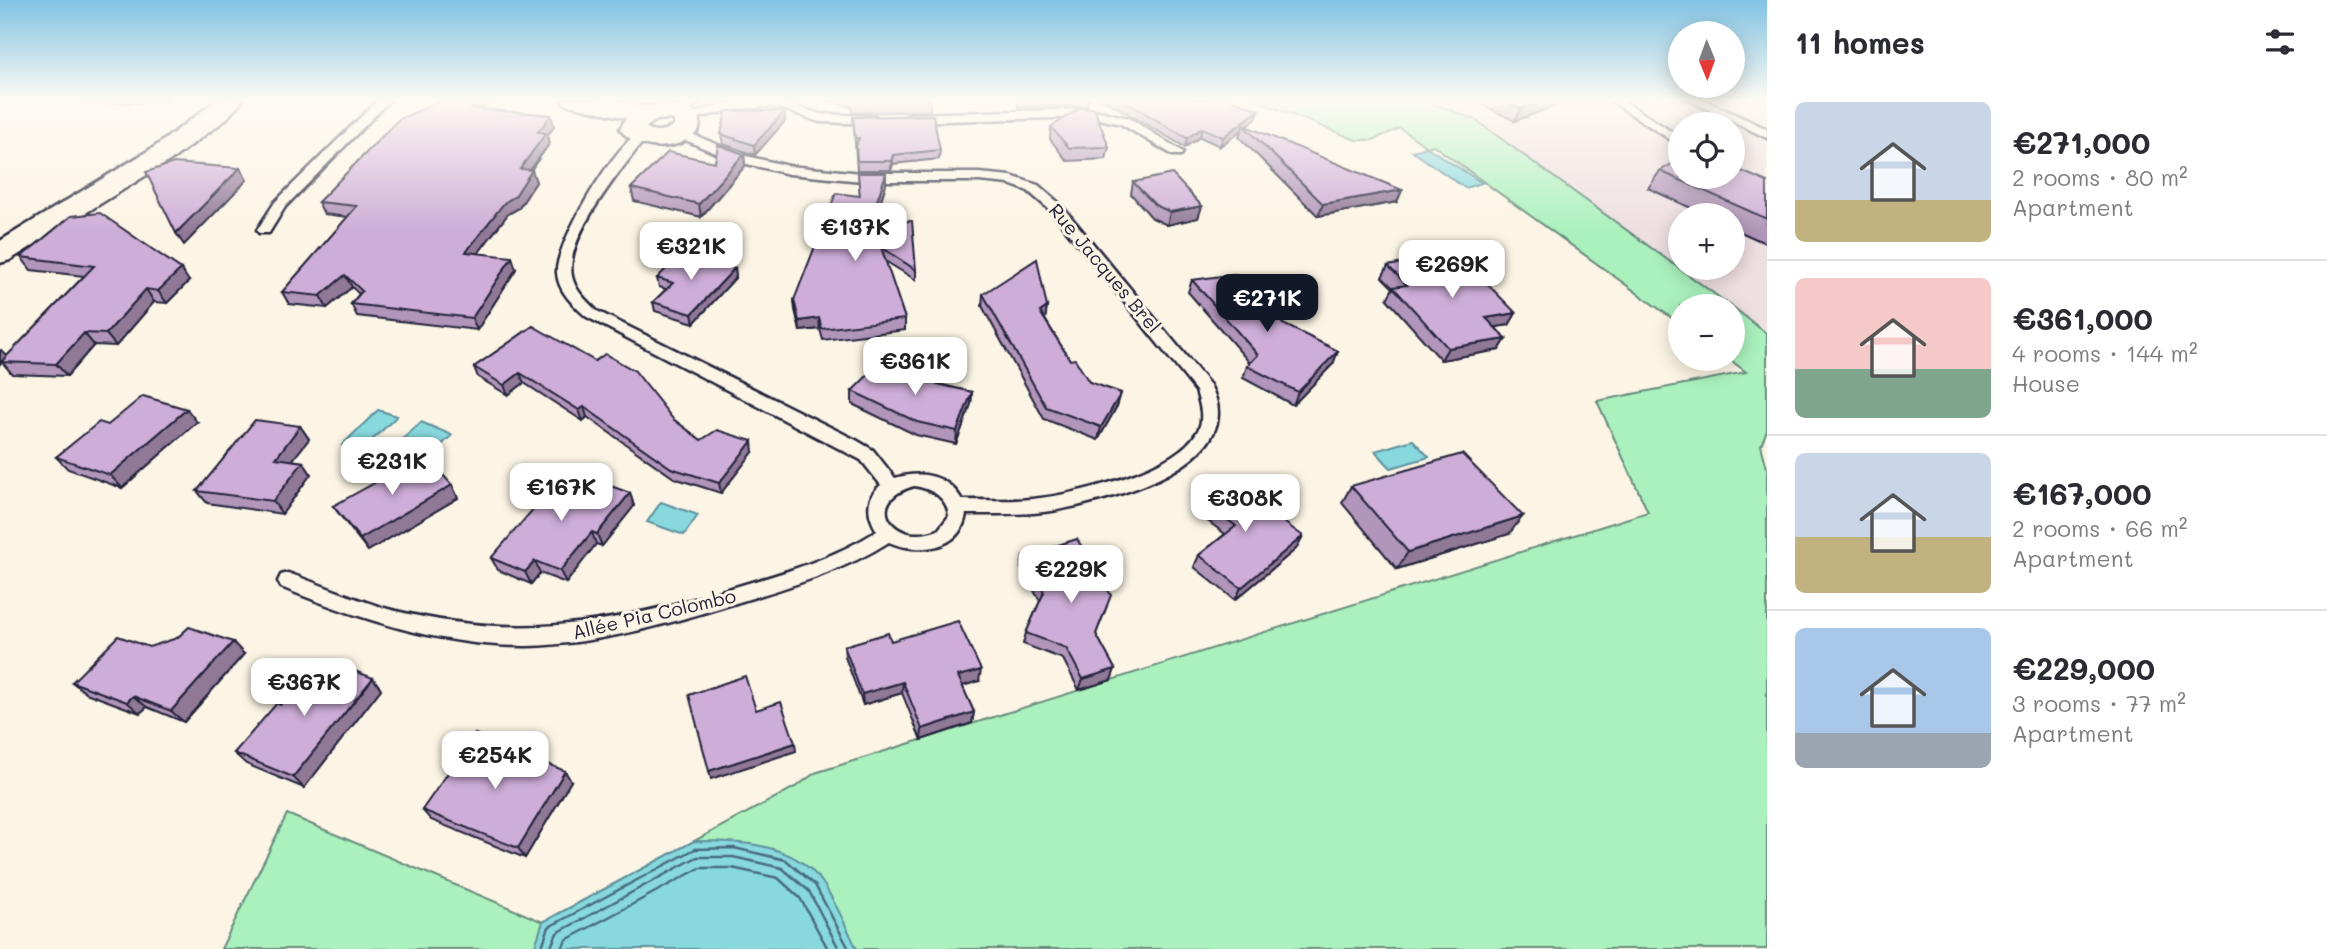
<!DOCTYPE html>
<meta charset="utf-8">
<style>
body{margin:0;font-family:Mali,sans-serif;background:#f7f7f7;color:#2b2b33;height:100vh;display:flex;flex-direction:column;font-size:26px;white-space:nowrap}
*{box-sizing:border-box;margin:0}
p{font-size:23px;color:#7c7c81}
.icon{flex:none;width:38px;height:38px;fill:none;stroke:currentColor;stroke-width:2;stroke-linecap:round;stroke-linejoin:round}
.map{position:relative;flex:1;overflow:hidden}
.drawer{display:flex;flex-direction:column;background:#fff;width:560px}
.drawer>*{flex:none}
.needle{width:46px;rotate:179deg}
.controls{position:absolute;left:1668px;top:21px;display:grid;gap:14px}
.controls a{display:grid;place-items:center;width:77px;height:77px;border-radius:50%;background:#fff;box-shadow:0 4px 18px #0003;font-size:35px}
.price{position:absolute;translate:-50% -60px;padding:0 16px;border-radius:14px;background:#fff;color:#222;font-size:23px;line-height:46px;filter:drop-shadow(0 2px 4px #0008)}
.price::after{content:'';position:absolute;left:50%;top:42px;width:21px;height:16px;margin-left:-10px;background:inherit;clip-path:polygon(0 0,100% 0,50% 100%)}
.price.current{background:#111827;color:#fff}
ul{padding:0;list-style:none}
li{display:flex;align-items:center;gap:21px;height:175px;padding:0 28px}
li+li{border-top:2px solid #e1e1e2}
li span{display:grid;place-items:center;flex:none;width:196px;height:140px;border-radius:10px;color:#555}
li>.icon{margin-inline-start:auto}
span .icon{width:84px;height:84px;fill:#fffc;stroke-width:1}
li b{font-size:30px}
h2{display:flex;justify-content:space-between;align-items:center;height:84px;padding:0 28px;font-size:30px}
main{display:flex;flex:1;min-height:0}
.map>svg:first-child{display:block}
</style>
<main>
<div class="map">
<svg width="1767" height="949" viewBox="0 0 1767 949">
<rect width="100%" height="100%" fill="#fcf5e5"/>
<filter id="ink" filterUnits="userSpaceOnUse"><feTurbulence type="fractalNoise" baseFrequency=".0143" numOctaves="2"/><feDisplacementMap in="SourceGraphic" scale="14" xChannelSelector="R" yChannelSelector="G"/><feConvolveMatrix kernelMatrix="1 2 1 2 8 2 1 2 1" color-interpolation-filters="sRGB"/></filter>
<g filter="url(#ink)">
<path fill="#eedfe1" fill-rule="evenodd" d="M1421,99H1767V334L1474,119ZM1680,124H1732V177H1680ZM1680,215H1732V268H1680Z"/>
<g fill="#aaf1bd" stroke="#668a7c" stroke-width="2">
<path d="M1252,99H1421L1474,119L1731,306H1680V324L1433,145L1427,147L1400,128L1373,140H1356Z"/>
<path d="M1733,307L1767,334V430L1761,445L1767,468V949H221L287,814L543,922L797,786L815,773L1648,512L1597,401L1746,372L1729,359H1732Z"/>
</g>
<g fill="#87d9de" stroke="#5f909d" stroke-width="2">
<path d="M1427,147L1482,183L1465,188L1412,151Z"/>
<path d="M1269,288L1292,311L1273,316L1251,292Z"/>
<path d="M378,410L397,416L361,451L342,445Z"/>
<path d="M421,422L452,435L435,451L404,438Z"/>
<path d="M1413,440L1429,457L1391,468L1375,451Z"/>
<path d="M661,502L698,515L684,535L647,522Z"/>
<path d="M694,841C738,841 793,842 822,882C836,902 846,927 857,949H534L543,922Z"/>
</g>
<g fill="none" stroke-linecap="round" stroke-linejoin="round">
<g stroke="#4a6b7c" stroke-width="2.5">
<path d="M541,949L549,927L695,849L734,848L786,860L815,885L849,949"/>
<path d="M550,949L557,933L697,857H733L782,868L809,891L839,949"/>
<path d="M562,949L566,940L700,868H732L778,878L800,898L828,949"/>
</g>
<g stroke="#22223b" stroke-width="5">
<g id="service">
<path d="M379,99H391L285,207L269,233H259L257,230L275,202Z"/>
<path d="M691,99H705L680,115H672V109Z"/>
<path d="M763,99L782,102L820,114L875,116L881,120L875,124L819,122L777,107H763L732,110L685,121L679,117L732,102Z"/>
<path d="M1608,99H1621L1680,137V146Z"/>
<path d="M1687,99H1702L1767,129V138Z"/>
<path d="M1090,109L1129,118L1183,152L1181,155H1173L1121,124L1090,117L910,122L904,118L910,114Z"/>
<path d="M680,129L742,155L789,166L862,173H979L1011,176L1038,185L1061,205L1210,385C1254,465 1104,502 1052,511C1024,515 995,514 966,514C961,551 917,554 889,542C842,572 788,587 736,603C668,624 599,644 528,646C443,647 359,619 281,587L278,581L281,575L288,573C322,585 354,599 388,609C512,641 608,626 728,589C780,574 831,560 877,531C867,515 865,498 881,485L861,460L587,317C574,306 558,291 557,273C554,246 616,141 641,132L647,136C624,167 564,236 572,276C575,291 587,301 597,311L856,440L873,450L895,478C921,470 948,475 962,500C985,500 1009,501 1032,499C1074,495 1175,471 1197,432C1205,420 1200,404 1196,391L1051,211L1028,191L1009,184L979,181H862L789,174L734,161L676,136L674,133ZM914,486C932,489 947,497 949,516L938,530C894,548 861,501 914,486Z"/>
</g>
</g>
<g stroke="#22223b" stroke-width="5">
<g id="minor">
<path d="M218,99H244L225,120L174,158L10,260L0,263V241L156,146Z"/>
<path d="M562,99H613L643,107L668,104L692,110L700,119L699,129C682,153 636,152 620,129L626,118L565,104ZM668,119L674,120V126C664,131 655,134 646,127L657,120Z"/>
</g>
</g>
<use href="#service" fill="#fcf5e5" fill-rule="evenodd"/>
<use href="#minor" fill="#fcf5e5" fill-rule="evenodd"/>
</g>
<g fill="#b195ba" stroke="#22223b" stroke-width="2">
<path d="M80,99H168L166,102L83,104Z"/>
<path d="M445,99H491L482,110L551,115L554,127L547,136L549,144L531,170L536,182L519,208L508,214L478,253L516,269L477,330L357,316L351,304L359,294L352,287L327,308L289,304L282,292L348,217L324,214L318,202Z"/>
<path d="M823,99H930V111L852,113V107Z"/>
<path d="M1018,99H1088L1087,106L1018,107Z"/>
<path d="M1103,99H1230L1259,110L1256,119L1246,127L1402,190L1397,202L1318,216L1239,137L1242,130L1220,146L1200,137L1185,147Z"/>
<path d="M1471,99H1573L1515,121Z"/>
<path d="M853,117L940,150L939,159L893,164L891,170H857Z"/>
<path d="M785,121L755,155L723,144L721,134Z"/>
<path d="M1051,127L1109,147L1106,159L1067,161L1050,139Z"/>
<path d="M744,154L745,166L701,217L634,201L631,188Z"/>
<path d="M1660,171L1767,182V244L1732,228V215H1706L1648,188Z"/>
<path d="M858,173L886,184L874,222L916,270V280L885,261L905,319V330L823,340L820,329L800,331L795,310L794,300L860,196Z"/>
<path d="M1133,182L1202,206L1198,218L1167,225L1152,218L1131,194Z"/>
<path d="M71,216L189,281L167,303L154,302L116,346L94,345L67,376L12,374L2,362L7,356L84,276L31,270L21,257Z"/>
<path d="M1388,266L1516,313L1509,325L1495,327L1506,339L1499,350L1441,360L1387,299L1393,288L1382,277Z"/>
<path d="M735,268L736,277L694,323L655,311L653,302L666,289L659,287L657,278Z"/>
<path d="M1192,280L1338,351L1333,364L1293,405L1243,378L1247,366L1250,363L1188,292Z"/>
<path d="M983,294L1047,307L1045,319L1070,360L1089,382L1121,393L1117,406L1098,440L1044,419L982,306Z"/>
<path d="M533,326L673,419L701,440L753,452L721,493L674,478L587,417L583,421L524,383L508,395L478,377L474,367Z"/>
<path d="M925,381L972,392L971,404L956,444L916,435L852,404V391Z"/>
<path d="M197,422L122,488L68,469L56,457L108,425Z"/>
<path d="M300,426L309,439L292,460L303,462L311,474L282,514L207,503L197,491Z"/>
<path d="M1351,486L1509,534L1397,569L1342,503Z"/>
<path d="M630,493L634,506L602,546L596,544L566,583L540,573L531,584L498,570L491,558Z"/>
<path d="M1197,497L1296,549L1235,600L1194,567L1199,555L1225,534L1192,509Z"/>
<path d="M458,498L368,551L342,518L333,506Z"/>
<path d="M1023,556L1107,606L1096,634L1115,669L1111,680L1079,690L1063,659L1023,644L1026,633L1040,601L1021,568Z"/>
<path d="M891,641L979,681L962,686L974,712L972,723L921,740L902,693L863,705L845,657L844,646Z"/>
<path d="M149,647L244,654L184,722L147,707L140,713L86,693L72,682Z"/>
<path d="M373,678L381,689L304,788L246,764L234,753L280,705Z"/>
<path d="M571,781L525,858L431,820L422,810Z"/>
</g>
<g fill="#907997" stroke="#22223b" stroke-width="2">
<path d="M478,99H491L474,120L470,108Z"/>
<path d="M1549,99H1573L1515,121L1521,109Z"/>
<path d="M1259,110L1256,119L1245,127L1243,125L1242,130L1220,146L1223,137Z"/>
<path d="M785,111V121L755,155L754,145Z"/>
<path d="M551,115L554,127L547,136L549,144L523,180L520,169L538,132Z"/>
<path d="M1202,128L1200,137L1185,147L1187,138Z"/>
<path d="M744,154L745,166L701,217L699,204Z"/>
<path d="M893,155V164L891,170V161Z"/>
<path d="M240,168L247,180L184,245L176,233Z"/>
<path d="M532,170L536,182L519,208L508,214L470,264L466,252L504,203Z"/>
<path d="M886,173V184L871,233L870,223Z"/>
<path d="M1402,190L1397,202L1318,216L1323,204Z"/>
<path d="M1202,206L1198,218L1167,225L1170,212Z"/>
<path d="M512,257L516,269L477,330L472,318Z"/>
<path d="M735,268L736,277L694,323L692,314Z"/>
<path d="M181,269L189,281L167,303L158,291Z"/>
<path d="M345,275L352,287L327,308L320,296Z"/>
<path d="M146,289L154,302L116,346L106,334Z"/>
<path d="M1047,307L1045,320L1040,312Z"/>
<path d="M1516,313L1509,325L1479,330L1486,318Z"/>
<path d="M819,318L820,329L800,331L799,321Z"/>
<path d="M84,333L94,345L67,376L56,364Z"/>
<path d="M1506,339L1499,350L1441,360L1448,348Z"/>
<path d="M1,350L7,356L0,364V351Z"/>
<path d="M1338,351L1333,364L1293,405L1298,392Z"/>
<path d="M520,373L524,383L508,395L504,385Z"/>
<path d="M972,392L971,404L956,444L957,431Z"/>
<path d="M1121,393L1117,406L1098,440L1101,427Z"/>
<path d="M584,407L587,417L583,421L579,410Z"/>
<path d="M187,409L197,422L122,488L110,475Z"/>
<path d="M300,426L309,439L284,471L276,458Z"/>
<path d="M752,441L753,452L721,493L719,483Z"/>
<path d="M303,462L311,474L282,514L273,501Z"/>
<path d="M452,485L458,498L368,551L360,539Z"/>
<path d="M630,493L634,506L602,546L597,534Z"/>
<path d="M1523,516L1509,534L1397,569L1408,552Z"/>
<path d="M592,532L596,544L566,583L560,571Z"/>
<path d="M1303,536L1296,549L1235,600L1241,588Z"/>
<path d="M535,561L540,573L531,584L525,572Z"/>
<path d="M233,642L244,654L184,722L171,711Z"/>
<path d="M1115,669L1111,680L1079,690L1083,679Z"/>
<path d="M981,670L979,681L956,688L958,676Z"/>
<path d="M373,678L381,689L304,788L293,777Z"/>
<path d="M903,682L902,693L863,705L862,694Z"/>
<path d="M133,696L147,707L140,713L127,702Z"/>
<path d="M974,712L972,723L921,740L922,729Z"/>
<path d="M795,743L796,751L711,779L709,771Z"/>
<path d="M565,771L571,781L525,858L518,848Z"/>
</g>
<g fill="#ceadd8" stroke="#22223b" stroke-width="2">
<path d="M445,99H478L470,108L551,115L538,132L546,133L520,169L532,170L515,196L504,203L466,252L512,257L472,318L351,304L362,291L345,275L320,296L282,292L357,206L318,202L399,119Z"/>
<path d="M852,99H931L852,101Z"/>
<path d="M1121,99H1230L1259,110L1223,137L1202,128L1187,138Z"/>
<path d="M1500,99H1549L1521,109Z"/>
<path d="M1080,108H1094L1109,147L1069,148L1051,127Z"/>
<path d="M726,111H785L754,145L721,134Z"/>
<path d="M933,115L940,150L893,155L891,161H857L856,145L859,138H855L853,117Z"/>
<path d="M1243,125L1402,190L1323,204Z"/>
<path d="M718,145L744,154L699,204L631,188L668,152L715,162Z"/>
<path d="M1680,159V177H1732V167L1767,182V219L1660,171Z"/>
<path d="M174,163L240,168L176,233L146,172Z"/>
<path d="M858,173H886L870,223L912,221L916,270L881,247L905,319L822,329L819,318L799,321L794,300L836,193L860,196Z"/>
<path d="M1172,174L1202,206L1170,212L1155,205L1133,182Z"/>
<path d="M100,213L181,269L158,291L146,289L106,334L84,333L56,364L1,362L94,266L21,257L71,216Z"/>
<path d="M683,252L735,268L692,314L653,302L673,283L657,278Z"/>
<path d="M1457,253L1516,313L1486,318L1506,339L1448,348L1393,287L1407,285L1388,266Z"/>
<path d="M1037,259L1047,307L1040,312L1070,360L1075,359L1089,382L1121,393L1101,427L1046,407L983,294Z"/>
<path d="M1236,274L1283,324L1338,351L1298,392L1247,366L1258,355L1192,280Z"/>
<path d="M533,326L595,361L605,354L635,371L673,419L701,440L717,430L752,441L719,483L671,468L584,407L579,410L520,373L504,385L474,367Z"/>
<path d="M881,362L925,381L972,392L957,431L917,422L852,391Z"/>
<path d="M143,396L187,409L110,475L56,457L99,422L108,425Z"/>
<path d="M255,420L300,426L276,458L303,462L273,501L197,491Z"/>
<path d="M1462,454L1523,516L1408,552L1351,486Z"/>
<path d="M425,455L452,485L360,539L333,506Z"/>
<path d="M567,470L630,493L597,534L592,532L560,571L535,561L525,572L491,558Z"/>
<path d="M1222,477L1303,536L1241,588L1199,555L1236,526L1197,497Z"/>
<path d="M1077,539L1111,595L1096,634L1115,669L1083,679L1066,648L1026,633L1044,592L1023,556Z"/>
<path d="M958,621L981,670L958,676L974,712L922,729L903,682L862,694L844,646L888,633L891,641Z"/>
<path d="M189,627L233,642L171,711L133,696L127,702L72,682L118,636L149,647L177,638Z"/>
<path d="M320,658L373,678L293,777L234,753L277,703L280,705Z"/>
<path d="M745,676L756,710L781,702L795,743L709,771L689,695Z"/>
<path d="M475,734L565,771L518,848L422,810Z"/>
</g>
</g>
<linearGradient id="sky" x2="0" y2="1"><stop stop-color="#81c3e4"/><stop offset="0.43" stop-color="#fefaf3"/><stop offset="1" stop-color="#fefaf3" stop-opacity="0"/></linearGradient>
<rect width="1767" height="232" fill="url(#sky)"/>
<g text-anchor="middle" stroke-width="6" stroke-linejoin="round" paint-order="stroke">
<g font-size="19" fill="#22223b" stroke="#fcf5e5">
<text transform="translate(1105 268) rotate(50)" y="7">Rue Jacques Brel</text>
<text transform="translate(654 614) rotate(-13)" y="7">Allée Pia Colombo</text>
</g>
</g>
</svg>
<div class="controls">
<a><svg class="needle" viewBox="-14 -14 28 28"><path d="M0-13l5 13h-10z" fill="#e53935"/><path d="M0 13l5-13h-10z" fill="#7c7c81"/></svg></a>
<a><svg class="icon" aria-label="locate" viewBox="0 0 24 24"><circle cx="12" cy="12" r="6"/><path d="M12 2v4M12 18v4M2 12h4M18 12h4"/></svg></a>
<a>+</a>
<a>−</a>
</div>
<b class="price" style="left:855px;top:263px">€137K</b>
<b class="price" style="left:691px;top:282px">€321K</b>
<b class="price" style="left:1452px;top:300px">€269K</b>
<b class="price current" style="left:1267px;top:334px">€271K</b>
<b class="price" style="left:915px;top:397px">€361K</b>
<b class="price" style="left:392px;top:497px">€231K</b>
<b class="price" style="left:561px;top:523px">€167K</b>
<b class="price" style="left:1245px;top:534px">€308K</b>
<b class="price" style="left:1071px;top:605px">€229K</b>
<b class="price" style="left:304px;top:718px">€367K</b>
<b class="price" style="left:495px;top:791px">€254K</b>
</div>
<section class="drawer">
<h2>11 homes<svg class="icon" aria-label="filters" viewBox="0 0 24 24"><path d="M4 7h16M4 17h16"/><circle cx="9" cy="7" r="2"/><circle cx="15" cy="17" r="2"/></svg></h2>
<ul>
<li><span style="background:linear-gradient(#c9d6e8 70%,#c2b280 0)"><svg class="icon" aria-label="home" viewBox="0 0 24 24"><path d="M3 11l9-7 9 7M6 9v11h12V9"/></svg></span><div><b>€271,000</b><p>2 rooms · 80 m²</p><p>Apartment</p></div></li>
<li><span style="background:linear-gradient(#f6c9c9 65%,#7fa58c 0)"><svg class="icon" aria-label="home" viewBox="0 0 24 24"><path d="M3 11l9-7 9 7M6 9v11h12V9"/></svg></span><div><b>€361,000</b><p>4 rooms · 144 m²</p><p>House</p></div></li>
<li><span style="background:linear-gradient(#c9d6e8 60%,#c2b280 0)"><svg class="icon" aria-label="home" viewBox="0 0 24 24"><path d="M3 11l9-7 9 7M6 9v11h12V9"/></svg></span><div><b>€167,000</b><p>2 rooms · 66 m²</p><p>Apartment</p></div></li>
<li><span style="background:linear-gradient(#a9c7e8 75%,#9aa5b1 0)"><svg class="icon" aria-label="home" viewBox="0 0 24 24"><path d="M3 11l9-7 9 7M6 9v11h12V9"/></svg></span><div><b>€229,000</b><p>3 rooms · 77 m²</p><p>Apartment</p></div></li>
</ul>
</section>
</main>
